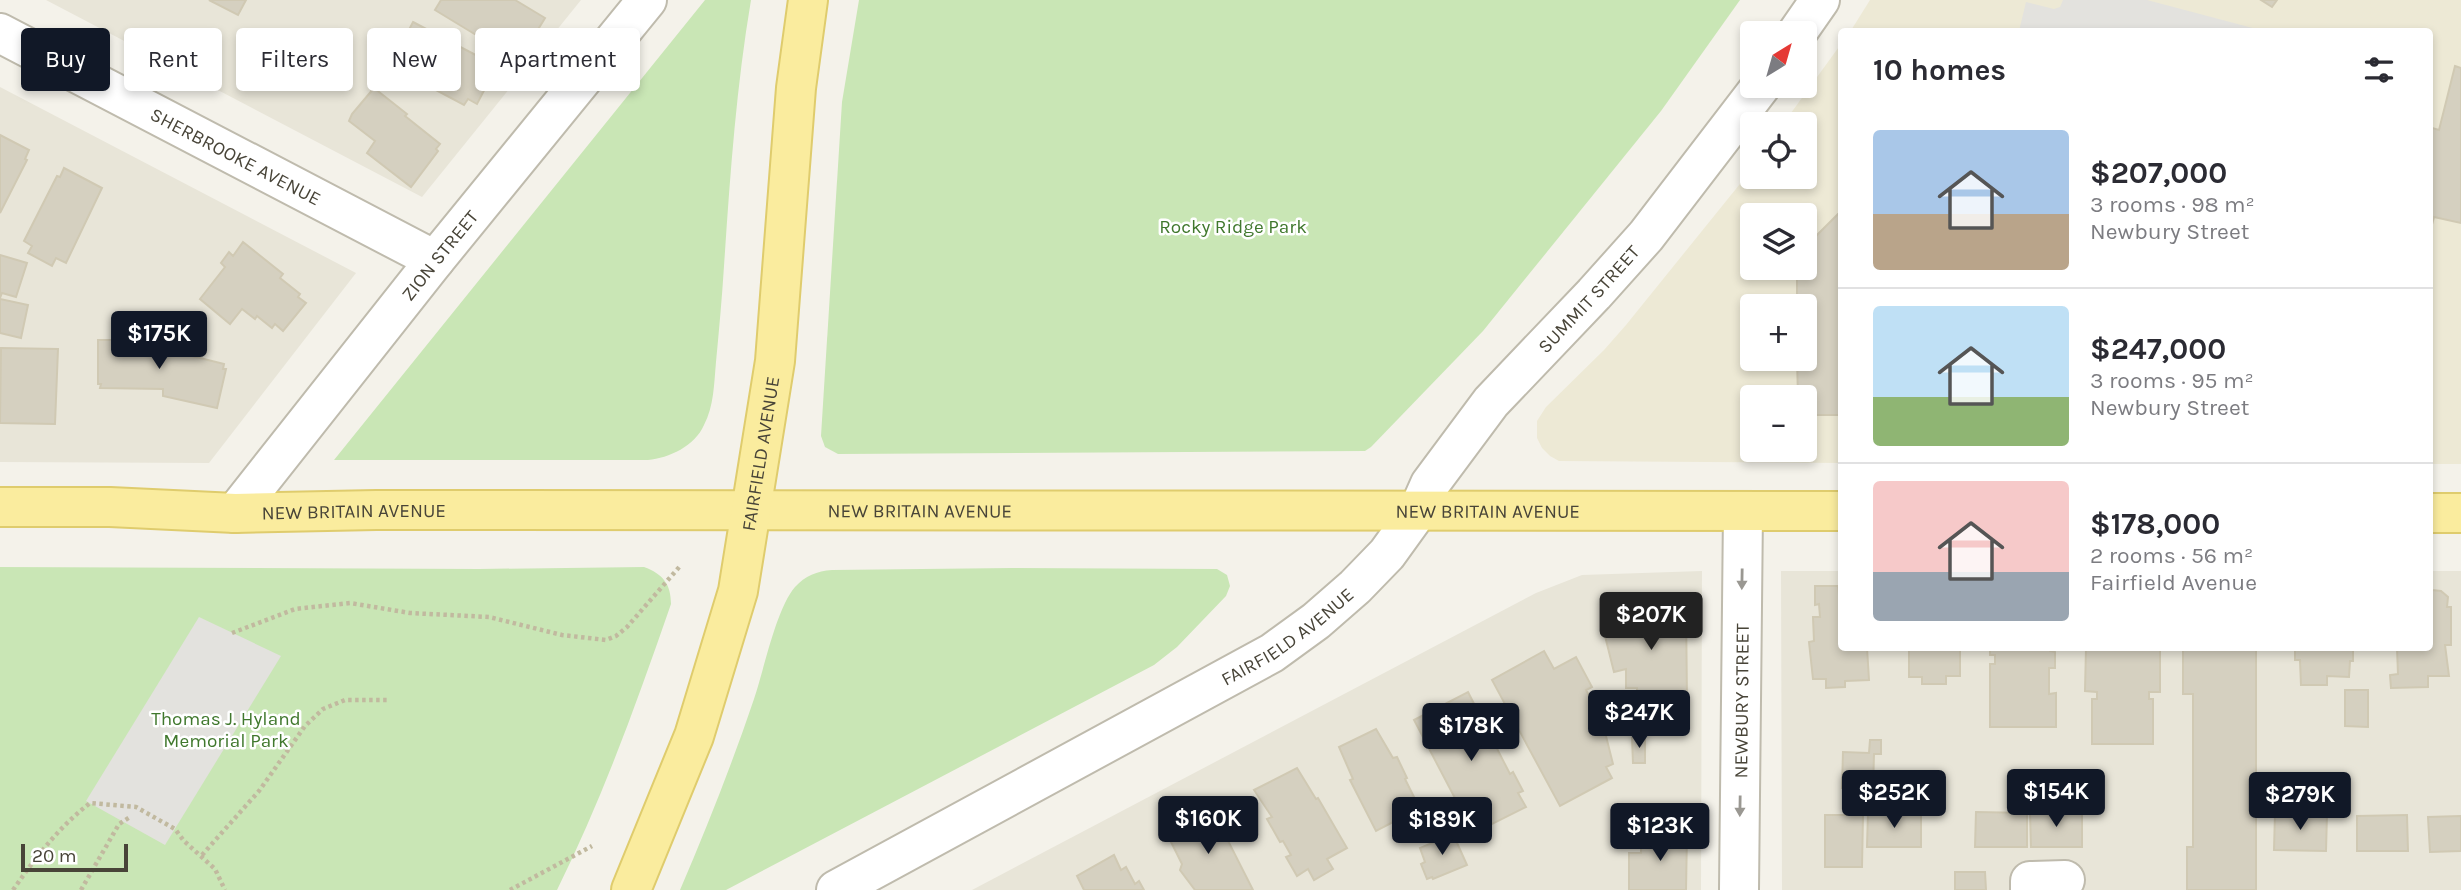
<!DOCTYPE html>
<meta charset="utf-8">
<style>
body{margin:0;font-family:Karla,sans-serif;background:#f7f7f7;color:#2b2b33;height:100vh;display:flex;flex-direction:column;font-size:26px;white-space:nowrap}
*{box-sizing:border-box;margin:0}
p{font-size:23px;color:#7c7c81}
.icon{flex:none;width:38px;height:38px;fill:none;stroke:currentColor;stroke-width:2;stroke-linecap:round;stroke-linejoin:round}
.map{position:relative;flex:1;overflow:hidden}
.details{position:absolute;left:1838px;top:28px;width:595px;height:623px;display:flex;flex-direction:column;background:#fff;border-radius:7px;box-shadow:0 4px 10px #0003}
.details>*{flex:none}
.banner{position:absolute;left:21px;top:28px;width:665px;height:63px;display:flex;gap:14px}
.needle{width:46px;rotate:37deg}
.buttons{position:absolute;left:1740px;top:21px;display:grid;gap:14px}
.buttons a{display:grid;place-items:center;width:77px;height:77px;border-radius:7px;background:#fff;box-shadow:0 4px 10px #0003;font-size:35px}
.scale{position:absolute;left:21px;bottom:18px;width:107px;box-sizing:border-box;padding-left:7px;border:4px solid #484438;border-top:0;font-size:19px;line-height:24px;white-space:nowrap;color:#484438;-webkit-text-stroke:5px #fff;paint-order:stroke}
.price{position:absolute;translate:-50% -60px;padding:0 16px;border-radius:7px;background:#111827;color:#fff;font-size:23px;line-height:46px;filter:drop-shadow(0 2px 4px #0008)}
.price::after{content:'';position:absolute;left:50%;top:42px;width:21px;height:16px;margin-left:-10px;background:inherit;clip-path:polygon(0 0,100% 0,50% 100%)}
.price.current{background:#222;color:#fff}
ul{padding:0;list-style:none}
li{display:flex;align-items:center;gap:21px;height:175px;padding:0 35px}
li+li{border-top:2px solid #e1e1e2}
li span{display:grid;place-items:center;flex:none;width:196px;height:140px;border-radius:7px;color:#555}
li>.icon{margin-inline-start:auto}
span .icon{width:84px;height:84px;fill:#fffc;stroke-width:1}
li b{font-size:30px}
h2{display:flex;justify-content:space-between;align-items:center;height:84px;padding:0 35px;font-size:30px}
.chip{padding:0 24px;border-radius:7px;background:#fff;box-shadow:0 4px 10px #0003;font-size:24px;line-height:63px}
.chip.current{background:#111827;color:#fff}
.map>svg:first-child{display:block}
</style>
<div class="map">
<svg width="2461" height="890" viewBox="0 0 2461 890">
<rect width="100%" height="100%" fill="#f4f2ea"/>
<g fill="#e8e5d8">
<path d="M46,0H581L422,197Z"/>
<path d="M0,87L356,273L209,463L0,462Z"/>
<path d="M1702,571L1701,890H972L1536,593L1582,575Z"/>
<path d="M1781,571H1841V648H2429V571H2461V890H1782Z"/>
</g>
<g fill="#ede9d5" fill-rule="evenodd">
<path d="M1870,0H2461V464H2429V32H1850Z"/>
<path d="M1841,44V463L1559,461L1550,456L1542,448L1537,438V421L1546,407L1604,350L1626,325L1752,169V177H1804V124H1783ZM1752,215H1804V268H1752ZM1752,306H1804V359H1752ZM1752,397H1804V450H1752Z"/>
</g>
<g fill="#c9e6b5">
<path d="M705,0H751C736,89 730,177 724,266C722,298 719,330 716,362C714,384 714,406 704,425C695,446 669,458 648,460H334Z"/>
<path d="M859,0H1740L1661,111L1483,331L1371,447L1365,451L838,454L825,447L821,436L842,102Z"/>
<path d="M0,567L479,569L644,567C663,574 671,584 671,604C637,702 603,797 557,890H0Z"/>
<path d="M1012,568L1217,569L1227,575L1230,586L1226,596L1177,647L1154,665L726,890H680C707,827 732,764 754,699C764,670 776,609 795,587C805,576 817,571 832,570Z"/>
</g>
<g fill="#e3e2de">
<path d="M2063,0H2147L2264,31H2019L2026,2L2054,9L2060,7Z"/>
<path d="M199,617L281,656L165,845L86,801Z"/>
</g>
<g fill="#d5d0c0" stroke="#d0c9b3" stroke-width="2">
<path d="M209,0H246L238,15Z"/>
<path d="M441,0H515L545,18L521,57L494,40L491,44L435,10Z"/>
<path d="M2261,0H2277L2272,7Z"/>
<path d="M413,22L487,61L479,76L489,81L477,104L468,99L464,105L402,72L409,59L397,53Z"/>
<path d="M2455,66L2461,68V223L2434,217L2429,236V127L2439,130Z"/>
<path d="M374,88L407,114L405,116L440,144L436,149L438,151L411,187L367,153L375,141L349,121L352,114Z"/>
<path d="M0,135L29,150L25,159L27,160L0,213Z"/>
<path d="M64,168L102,188L66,263L56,258L52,266L28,253L32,246L24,241L57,176L60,177Z"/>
<path d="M1838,214H1841V415H1804V397H1798L1797,359H1804V306H1797V268H1804V248Z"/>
<path d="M243,242L283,274L280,278L300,294L298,297L306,303L283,331L275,324L272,328L257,316L255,319L242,309L230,324L200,299L225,267L221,263L229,252L233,256Z"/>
<path d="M0,255L27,263L16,297L2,293L0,298Z"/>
<path d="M0,299L28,305L21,338L0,333Z"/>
<path d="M98,340H168V350L224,364L223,369H226L217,408L163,396V389L100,388L101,384H98Z"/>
<path d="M1,348L58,349L55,424L0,423Z"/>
<path d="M2429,580H2432V590L2441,591L2448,597L2447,607H2451V645H2445L2449,676H2428V687L2391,688L2390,675L2398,674L2397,648H2429Z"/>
<path d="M1815,586H1838L1839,595H1841V648H1867L1869,680L1845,681V687L1826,688V679H1813L1809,642L1814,641L1813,617H1820L1819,604L1815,605Z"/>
<path d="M1680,601L1686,606L1687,703H1637V688H1626V669L1614,672L1601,620Z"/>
<path d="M1909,648H1960V676H1946V684H1922V677H1909Z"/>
<path d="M1990,648H2050V651L2055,652V668H2049V694L2056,693V727H1990V664H1995V655H1990Z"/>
<path d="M2086,648H2160V692H2149V699H2153V744H2092V699H2097V692L2085,691Z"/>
<path d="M2183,648H2256V890H2187V847H2193V694H2183Z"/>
<path d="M2295,648H2353V661H2350L2349,677L2327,676V685H2301L2300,660H2295Z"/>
<path d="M1544,651L1554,669L1576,657L1592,687L1586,690L1602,720L1613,764L1606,767L1612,778L1560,806L1492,680Z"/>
<path d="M2345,690H2368V727L2345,726Z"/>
<path d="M1468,692L1510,774L1513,772L1523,791L1518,793L1526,807L1474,833L1467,821L1463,823L1454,804L1457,802L1414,720Z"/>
<path d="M1376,729L1393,758L1397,757L1407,778L1405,779L1420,809L1410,814L1414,822L1399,830L1395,821L1376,831L1350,780L1353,779L1339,747Z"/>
<path d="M1632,738H1645V763H1633Z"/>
<path d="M1870,740H1881V754H1874L1873,789L1842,788L1843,752L1869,753Z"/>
<path d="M1297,768L1316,799L1318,798L1347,848L1327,859L1333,869L1314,880L1308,869L1297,876L1286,857L1291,855L1283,841L1280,842L1267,819L1272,817L1254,790Z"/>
<path d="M1210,810L1215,820L1217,819L1253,890H1195L1180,870L1182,864L1166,832Z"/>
<path d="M1868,812H1921V847H1867Z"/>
<path d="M1976,812L2027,813V847H1975Z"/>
<path d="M2030,812H2082V847H2031Z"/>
<path d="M2275,813L2327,814L2326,851L2274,850Z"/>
<path d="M1825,815H1863L1862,867H1825Z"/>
<path d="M2407,815L2408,851H2357V816Z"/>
<path d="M2461,816V851L2430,852L2428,817Z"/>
<path d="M1641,833H1687L1686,890H1629V853H1641Z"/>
<path d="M1453,834L1467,865L1433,879L1432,877L1427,879L1421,864L1425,862L1420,848Z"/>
<path d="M1114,855L1121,870L1126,867L1135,884L1139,881L1144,890H1084L1077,876Z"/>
<path d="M1955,872H1985L1986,890H1955Z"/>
</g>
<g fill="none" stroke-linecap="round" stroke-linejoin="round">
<g stroke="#bfbbad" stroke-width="42">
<g id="minor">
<path id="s1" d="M0,33L435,260"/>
<path d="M1797,33L1820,0"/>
<path id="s2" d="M235,513L435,260L647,0"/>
<path id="s3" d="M836,890L1272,653L1316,621L1355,587L1387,554L1418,511L1430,484L1491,402L1594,294L1646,236L1761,86"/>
<path id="s4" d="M1739,890L1743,511"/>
<path d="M2030,890V881L2065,880"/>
</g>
</g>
<g stroke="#dfcc6d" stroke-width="42">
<g id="major">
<path id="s5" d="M0,507H110L235,513L376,510L1841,511"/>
<path d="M2429,513H2461"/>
<path id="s6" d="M631,890L694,736L738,591L775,361L796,88L808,0"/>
</g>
</g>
<g stroke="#c1b99f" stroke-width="4.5" stroke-dasharray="3.5 3.5" stroke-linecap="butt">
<path d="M232,633L295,609L350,603L410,613L489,617L562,635L606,640L616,636L627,627L681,565"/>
<path d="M202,855L259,791L305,726L323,709L345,700H389"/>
<path d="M13,890C36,857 58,828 90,803L136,807L175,829L184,841L215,869L225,890"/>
<path d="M81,890L119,824L130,817"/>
<path d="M510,890L592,846"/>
</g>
<use href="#minor" stroke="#fff" stroke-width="38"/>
<use href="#major" stroke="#faec9e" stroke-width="38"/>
</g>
<defs><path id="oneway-solid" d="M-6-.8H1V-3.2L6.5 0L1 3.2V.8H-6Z" transform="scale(1.75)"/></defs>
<g fill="#9a9892">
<use href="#oneway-solid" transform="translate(1742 579) rotate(91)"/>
<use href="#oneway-solid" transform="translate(1740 806) rotate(91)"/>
</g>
<g text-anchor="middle" stroke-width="5" stroke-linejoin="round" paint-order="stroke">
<g font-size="19" fill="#484438" stroke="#fff">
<text dy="7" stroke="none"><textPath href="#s1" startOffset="266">SHERBROOKE AVENUE</textPath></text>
<text dy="7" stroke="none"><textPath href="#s2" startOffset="329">ZION STREET</textPath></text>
<text dy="7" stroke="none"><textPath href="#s3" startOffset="975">SUMMIT STREET</textPath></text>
<text dy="7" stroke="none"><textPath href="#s6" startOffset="457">FAIRFIELD AVENUE</textPath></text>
<text dy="7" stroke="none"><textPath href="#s5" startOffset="354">NEW BRITAIN AVENUE</textPath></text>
<text dy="7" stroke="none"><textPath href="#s5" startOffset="920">NEW BRITAIN AVENUE</textPath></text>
<text dy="7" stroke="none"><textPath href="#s5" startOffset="1488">NEW BRITAIN AVENUE</textPath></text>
<text dy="7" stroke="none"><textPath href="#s3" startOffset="518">FAIRFIELD AVENUE</textPath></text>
<text dy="7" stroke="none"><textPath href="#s4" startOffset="189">NEWBURY STREET</textPath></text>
</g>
<g font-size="19" fill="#40782d" stroke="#fff">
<text x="1233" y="233">Rocky Ridge Park</text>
<text x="226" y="725">Thomas J. Hyland<tspan x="226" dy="22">Memorial Park</tspan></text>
</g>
</g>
</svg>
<div class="buttons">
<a><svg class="needle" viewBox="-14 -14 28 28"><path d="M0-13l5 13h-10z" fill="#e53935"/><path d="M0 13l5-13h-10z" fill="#7c7c81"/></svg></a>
<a><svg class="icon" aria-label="locate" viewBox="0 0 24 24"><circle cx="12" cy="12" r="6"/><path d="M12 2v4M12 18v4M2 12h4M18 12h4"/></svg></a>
<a><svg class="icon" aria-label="layers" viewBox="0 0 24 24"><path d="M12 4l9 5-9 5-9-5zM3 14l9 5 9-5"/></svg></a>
<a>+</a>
<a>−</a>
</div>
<div class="scale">20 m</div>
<b class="price" style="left:159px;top:371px">$175K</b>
<b class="price current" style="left:1651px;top:652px">$207K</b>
<b class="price" style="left:1639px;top:750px">$247K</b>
<b class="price" style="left:1471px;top:763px">$178K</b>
<b class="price" style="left:2056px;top:829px">$154K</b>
<b class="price" style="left:1894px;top:830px">$252K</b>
<b class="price" style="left:2300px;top:832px">$279K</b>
<b class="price" style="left:1208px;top:856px">$160K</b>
<b class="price" style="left:1442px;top:857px">$189K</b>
<b class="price" style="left:1660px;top:863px">$123K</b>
<div class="banner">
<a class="chip current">Buy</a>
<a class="chip">Rent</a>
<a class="chip">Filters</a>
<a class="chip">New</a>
<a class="chip">Apartment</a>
</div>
<section class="details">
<h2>10 homes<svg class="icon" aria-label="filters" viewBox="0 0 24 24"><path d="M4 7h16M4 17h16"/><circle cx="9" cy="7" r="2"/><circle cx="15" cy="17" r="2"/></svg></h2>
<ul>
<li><span style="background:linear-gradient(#a9c7e8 60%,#b9a48a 0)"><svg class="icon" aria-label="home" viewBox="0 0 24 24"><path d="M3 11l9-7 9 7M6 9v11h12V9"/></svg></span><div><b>$207,000</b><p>3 rooms · 98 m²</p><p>Newbury Street</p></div></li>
<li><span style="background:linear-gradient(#bfe0f5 65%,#8fb573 0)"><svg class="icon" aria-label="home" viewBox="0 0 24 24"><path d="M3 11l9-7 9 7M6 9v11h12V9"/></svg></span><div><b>$247,000</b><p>3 rooms · 95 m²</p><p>Newbury Street</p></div></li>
<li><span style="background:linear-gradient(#f6c9c9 65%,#9aa5b1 0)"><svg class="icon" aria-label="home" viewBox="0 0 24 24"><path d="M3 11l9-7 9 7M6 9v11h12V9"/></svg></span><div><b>$178,000</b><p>2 rooms · 56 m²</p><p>Fairfield Avenue</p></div></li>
</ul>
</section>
</div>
